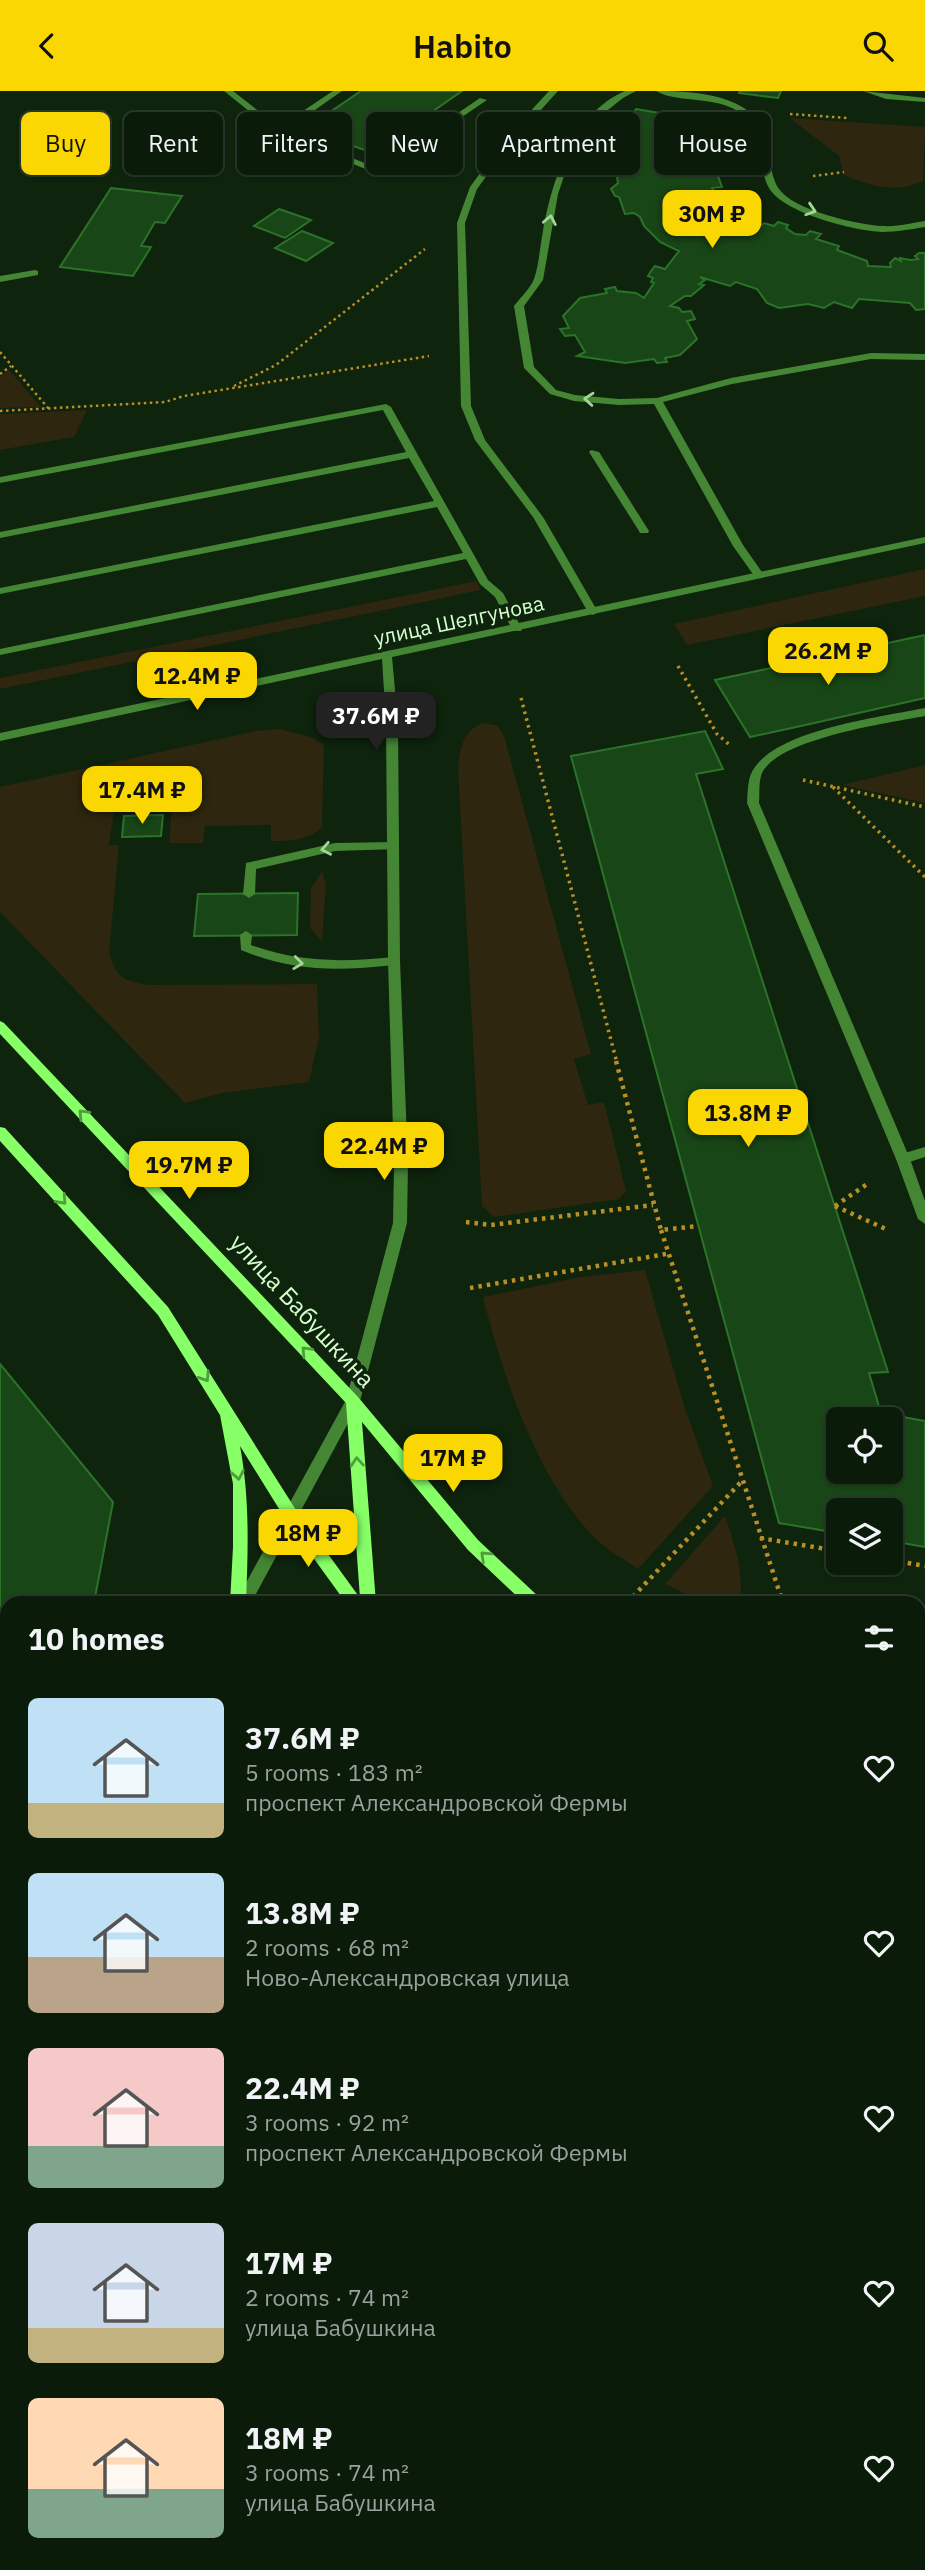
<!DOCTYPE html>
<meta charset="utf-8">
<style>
body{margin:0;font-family:"IBM Plex Sans",sans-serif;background:#182818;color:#f1f3f6;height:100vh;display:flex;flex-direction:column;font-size:26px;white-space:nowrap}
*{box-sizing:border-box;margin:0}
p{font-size:23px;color:#99a19c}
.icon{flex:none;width:38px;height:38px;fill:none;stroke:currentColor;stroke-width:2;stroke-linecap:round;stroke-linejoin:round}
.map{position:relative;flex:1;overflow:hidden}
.details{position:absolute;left:0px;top:1505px;width:926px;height:975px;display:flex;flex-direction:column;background:#0a1b0a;border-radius:21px 21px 0 0;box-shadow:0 2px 5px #0004,0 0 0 2px #2a392b}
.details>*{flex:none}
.top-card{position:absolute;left:21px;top:21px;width:884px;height:63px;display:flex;gap:14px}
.tools{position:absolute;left:826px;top:1316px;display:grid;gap:14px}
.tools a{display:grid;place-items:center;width:77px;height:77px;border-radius:10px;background:#0a1b0a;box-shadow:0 2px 5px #0004,0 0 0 2px #2a392b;font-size:35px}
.price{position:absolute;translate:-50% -60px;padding:0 16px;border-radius:14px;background:#fad700;color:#111;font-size:23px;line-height:46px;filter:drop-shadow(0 2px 4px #0008)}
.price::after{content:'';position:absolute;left:50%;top:42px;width:21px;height:16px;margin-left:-10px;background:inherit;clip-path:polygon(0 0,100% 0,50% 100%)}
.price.on{background:#222;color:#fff}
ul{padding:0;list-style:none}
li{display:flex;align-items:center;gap:21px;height:175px;padding:0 28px}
li span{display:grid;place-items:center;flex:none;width:196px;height:140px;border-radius:10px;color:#555}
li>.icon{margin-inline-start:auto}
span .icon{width:84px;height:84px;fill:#fffc;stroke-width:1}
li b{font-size:30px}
h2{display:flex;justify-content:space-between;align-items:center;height:84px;padding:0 28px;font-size:30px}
.tag{padding:0 24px;border-radius:10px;background:#0a1b0a;box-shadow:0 2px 5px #0004,0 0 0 2px #2a392b;font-size:24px;line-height:63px}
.tag.on{background:#fad700;color:#111}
header{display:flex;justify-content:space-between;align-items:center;height:91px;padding:0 28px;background:#fad700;color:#111;font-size:32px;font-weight:600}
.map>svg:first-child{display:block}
</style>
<header><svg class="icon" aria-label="back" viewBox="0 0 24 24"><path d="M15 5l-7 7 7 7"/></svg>Habito<svg class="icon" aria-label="search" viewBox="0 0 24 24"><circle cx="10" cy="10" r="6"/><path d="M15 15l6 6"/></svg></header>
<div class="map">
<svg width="925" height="2479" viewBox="0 0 925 2479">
<rect width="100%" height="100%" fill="#0e240d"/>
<g fill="#2e260f">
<path d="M790,27L925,36L923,90C896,103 870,95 844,84L839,65Z"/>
<path d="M9,279L41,316L0,317V285Z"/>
<path d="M87,319L74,346L0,359V323Z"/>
<path d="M925,478V505L687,554L674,533Z"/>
<path d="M477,490L480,499L443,507L0,598V587Z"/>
<path d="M483,632L498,635L504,645L591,963L574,968L588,1014L604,1011L626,1100L619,1108L494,1126L482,1115L458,677C460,658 463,639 483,632Z"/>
<path d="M279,638L311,646L324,654L322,736C308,750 290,750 271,750V734L205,735L203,752H169L172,717L114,719L109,754H119L109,861C116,887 124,890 149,894L317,893L319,946L309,991L222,1002L185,1012L0,821V696L256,640Z"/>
<path d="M925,674V712L842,694Z"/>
<path d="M322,780L326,793L322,850L310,837L311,797Z"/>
<path d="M645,1179L684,1315L713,1395L638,1478C623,1467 603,1457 591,1443C536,1384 502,1283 483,1206L581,1186Z"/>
<path d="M725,1425C735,1455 744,1481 740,1512H706L665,1493Z"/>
</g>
<g fill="#194617" stroke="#2b7328" stroke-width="2" fill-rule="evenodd">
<path d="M361,0H462L373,62L305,38Z"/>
<path d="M740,0H781L778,7L739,2Z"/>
<path d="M636,18L701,29L695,37L704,39L707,47L704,53L712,54V59L719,58L721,62L714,63L715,67H709L710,71H716V78L725,79L726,85H718L722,96L712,97L725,119L720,121L726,127L731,125L760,135L764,132L774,135L778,131L788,134L786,137L795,143L806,144L810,140L821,143L816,148L839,155L837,159L867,170L868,175L891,176L890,172L895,167L901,170L900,167L910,169L918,168L915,165L919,162H925V218L916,219L910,212L859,208L852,217L834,211L824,217L808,213L779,217L767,212L757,198L736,191L730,195L700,186L705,189L699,193L704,194L691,205H685L670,215L679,217L682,221L691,220L695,228L687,230L697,248L680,264L665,267L667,271L657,272L654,268L625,272L577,265L585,261L575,244L565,245L560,238L569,237L563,225L580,207L607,202L605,198L615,196L617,200L636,202L644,207L654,192L651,191L653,187L648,185L651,180L655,175L665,178L679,160L660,151L644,135L640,126L634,122L625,123L619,106L615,105L611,98L618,92L613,58L605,55V48L615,46L613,38L618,37L617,31L627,32Z"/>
<path d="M111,97L182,105L165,132L155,131L141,155L151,156L133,185L60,176Z"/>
<path d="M279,118L311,129L285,147L254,135Z"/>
<path d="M302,140L333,152L306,170L275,157Z"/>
<path d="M925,544V607L801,635L750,646L715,589Z"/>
<path d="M705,640L723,678L696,683L888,1281L869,1282L881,1322L925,1330V1456L891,1450V1419H838V1442L779,1432L571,665ZM838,1328H891V1381H838Z"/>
<path d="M163,724L161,745L122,746L124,725Z"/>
<path d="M298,802L297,844L194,845L198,803Z"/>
<path d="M0,1273L113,1411L94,1512H7V1629H0Z"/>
<path d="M0,1814H7V2021L0,2020Z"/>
<path d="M925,2028V2270L919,2272V2029Z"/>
<path d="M454,2473H605V2479H453Z"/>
</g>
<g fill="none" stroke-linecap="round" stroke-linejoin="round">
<g stroke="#bb8f27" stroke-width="2.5" stroke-dasharray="2.5 3.5" stroke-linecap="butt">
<path d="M790,23L847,27"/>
<path d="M813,85L844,81"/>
<path d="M0,261L49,318"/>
<path d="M0,283L11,275"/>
<path d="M234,295L276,274L425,158"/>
<path d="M0,320L165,311L184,305L429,265"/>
</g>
<g stroke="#bb8f27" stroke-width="3.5" stroke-dasharray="2.5 4.5" stroke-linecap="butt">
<path d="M678,575L717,643L731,655"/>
<path d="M521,607L617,972"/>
<path d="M803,689L925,716"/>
<path d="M833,696L925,786"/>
</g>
<g stroke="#bb8f27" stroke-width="4.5" stroke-dasharray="3.5 5" stroke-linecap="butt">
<path d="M616,970L661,1139L698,1135"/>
<path d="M835,1115L888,1139"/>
<path d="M835,1115L870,1091"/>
<path d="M466,1131L491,1134L653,1114"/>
<path d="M661,1139L783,1512"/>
<path d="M470,1197L666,1163"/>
<path d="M760,1447L838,1460"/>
<path d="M891,1469L925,1475"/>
<path d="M627,1512L741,1391"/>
</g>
<path stroke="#bb8f27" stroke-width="5" stroke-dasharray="4.5 7" stroke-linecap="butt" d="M0,1684H7"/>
<g fill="#458635" fill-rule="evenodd">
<path d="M224,0H233L279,36L333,0H342L285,40L377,77L480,7L487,9L378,83L276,42Z"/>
<path d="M549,0H558L510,53L477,98L465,132L471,315L485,349L543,426L598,521L593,524L588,521L533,426L475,349L461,315L457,132L470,96L504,49Z"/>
<path d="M625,0H636L623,7L594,30L567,76L558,103L543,189L524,215L534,276L556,299L575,304L619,308L657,307L731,287L871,262L925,263V269L871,268L732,293L663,311L743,454L764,484L763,486H755L733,455L654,313L619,314L574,310L550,303L524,277L514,215C520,207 530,198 534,188C539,174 540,155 543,140C552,90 573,22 625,0Z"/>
<path d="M656,0C693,0 754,3 766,46C771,62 769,84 779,98C793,119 858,134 883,135C897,136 911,132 925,130V136C911,138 897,141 882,141C855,140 783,122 769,97C757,76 766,45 747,27C721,2 680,14 656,0Z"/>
<path d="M863,0L925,7V11L886,8Z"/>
<path d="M35,179L38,180V184L0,191V185Z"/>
<path d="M386,313L391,316L488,489L503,502L522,538L521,540H513L495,506L480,493L466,468L0,564V558L463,462L437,416L0,503V497L434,410L409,367L0,447V441L406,361L383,319L0,392V386Z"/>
<path d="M591,359L599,361L649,440L648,442H640L639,440L589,361Z"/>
<path d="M925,617V625C888,632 783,647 763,680C758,689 760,702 759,712L910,1068L925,1110V1133L918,1128L896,1068L747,712C748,700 747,686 755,676C782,638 881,626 925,617Z"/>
<path d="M394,751L398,752V758L335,760L256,778L255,803L249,807L243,803L246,772L335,752Z"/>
<path d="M246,840L252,844L251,854C299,872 344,871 394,866L400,870L394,874C337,880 295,881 241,859L240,844Z"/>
<path d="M919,1962L925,1963V1981L919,1980Z"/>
<path d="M919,2435L925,2436V2456L919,2455Z"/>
<path d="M727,2473H747L745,2479H725Z"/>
</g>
<g fill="#458635" fill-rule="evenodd">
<path d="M925,446V452L392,566L398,632L400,870L408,1073L407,1132L360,1310L251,1512H235L346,1309L393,1132L394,1073L388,870L386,632L382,568L0,650V642Z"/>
<path d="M925,1056V1066L903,1073L896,1068L898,1064Z"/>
</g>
<g fill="#87ff66" fill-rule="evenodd">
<path d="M0,930L4,932L358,1306L478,1449L540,1507L543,1512H524L468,1459L362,1331L376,1512H346L286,1429L240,1355C250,1409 248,1458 246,1512H230L233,1456V1393L220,1324L158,1224L0,1050V1036L5,1037L168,1216L296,1419L360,1507L346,1312L0,943Z"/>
<path d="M919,1664H925V1680L919,1678Z"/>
<path d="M919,1750L925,1751V1767L919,1766Z"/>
<path d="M106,2473H126L125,2479H105Z"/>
<rect x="237" y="2473" width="20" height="6"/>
</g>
</g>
<defs><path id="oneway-chevron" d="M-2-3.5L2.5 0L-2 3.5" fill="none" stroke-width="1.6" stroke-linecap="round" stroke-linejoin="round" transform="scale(1.75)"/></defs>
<g stroke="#a3d599">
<use href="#oneway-chevron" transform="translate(811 119) rotate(18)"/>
<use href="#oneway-chevron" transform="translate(550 129) rotate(-79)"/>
<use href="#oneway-chevron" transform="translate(589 308) rotate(-175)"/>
<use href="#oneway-chevron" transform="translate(326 758) rotate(169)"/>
<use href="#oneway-chevron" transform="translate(298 872) rotate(7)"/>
</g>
<g stroke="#519c3e">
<use href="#oneway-chevron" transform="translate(83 1023) rotate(-133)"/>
<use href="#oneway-chevron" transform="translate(62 1109) rotate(48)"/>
<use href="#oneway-chevron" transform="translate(306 1260) rotate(-133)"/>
<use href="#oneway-chevron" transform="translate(205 1286) rotate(57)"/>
<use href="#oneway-chevron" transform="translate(357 1371) rotate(-94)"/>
<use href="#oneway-chevron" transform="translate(238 1384) rotate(80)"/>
<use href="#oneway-chevron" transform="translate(485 1465) rotate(-137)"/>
</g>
<g text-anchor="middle" stroke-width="7" stroke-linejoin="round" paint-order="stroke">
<g font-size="21" fill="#d5ffcf" stroke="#0e240d">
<text transform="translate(459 530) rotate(-12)" y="7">улица Шелгунова</text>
</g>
<g font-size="24" fill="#d5ffcf" stroke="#0e240d">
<text transform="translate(302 1220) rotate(47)" y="8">улица Бабушкина</text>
</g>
</g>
</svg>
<div class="tools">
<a><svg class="icon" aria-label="locate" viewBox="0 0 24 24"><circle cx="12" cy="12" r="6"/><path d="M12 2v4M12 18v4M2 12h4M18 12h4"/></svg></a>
<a><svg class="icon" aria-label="layers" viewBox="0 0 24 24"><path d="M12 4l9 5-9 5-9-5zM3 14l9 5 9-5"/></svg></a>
</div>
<b class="price" style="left:712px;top:159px">30M ₽</b>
<b class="price" style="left:828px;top:596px">26.2M ₽</b>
<b class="price" style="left:197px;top:621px">12.4M ₽</b>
<b class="price on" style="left:376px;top:661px">37.6M ₽</b>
<b class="price" style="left:142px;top:735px">17.4M ₽</b>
<b class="price" style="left:748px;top:1058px">13.8M ₽</b>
<b class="price" style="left:384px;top:1091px">22.4M ₽</b>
<b class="price" style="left:189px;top:1110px">19.7M ₽</b>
<b class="price" style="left:453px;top:1403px">17M ₽</b>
<b class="price" style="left:308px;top:1478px">18M ₽</b>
<div class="top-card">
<a class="tag on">Buy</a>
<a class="tag">Rent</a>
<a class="tag">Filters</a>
<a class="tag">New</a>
<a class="tag">Apartment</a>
<a class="tag">House</a>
</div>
<section class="details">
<h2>10 homes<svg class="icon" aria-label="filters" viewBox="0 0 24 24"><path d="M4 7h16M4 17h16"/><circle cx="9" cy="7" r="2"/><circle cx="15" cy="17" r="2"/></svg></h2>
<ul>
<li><span style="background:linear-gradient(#bfe0f5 75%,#c2b280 0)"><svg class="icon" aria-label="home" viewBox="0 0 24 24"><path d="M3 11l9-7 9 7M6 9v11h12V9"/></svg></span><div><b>37.6M ₽</b><p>5 rooms · 183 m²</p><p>проспект Александровской Фермы</p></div><svg class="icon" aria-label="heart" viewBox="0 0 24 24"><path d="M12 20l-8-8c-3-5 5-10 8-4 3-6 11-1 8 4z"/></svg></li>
<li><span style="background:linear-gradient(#bfe0f5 60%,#b9a48a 0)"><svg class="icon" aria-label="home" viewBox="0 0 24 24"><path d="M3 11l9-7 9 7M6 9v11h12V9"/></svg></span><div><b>13.8M ₽</b><p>2 rooms · 68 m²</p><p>Ново-Александровская улица</p></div><svg class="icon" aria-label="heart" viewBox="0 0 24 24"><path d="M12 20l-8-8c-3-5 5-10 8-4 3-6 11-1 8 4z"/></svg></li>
<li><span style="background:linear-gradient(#f6c9c9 70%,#7fa58c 0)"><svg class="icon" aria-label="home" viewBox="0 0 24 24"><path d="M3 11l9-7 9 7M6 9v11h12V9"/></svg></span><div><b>22.4M ₽</b><p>3 rooms · 92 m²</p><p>проспект Александровской Фермы</p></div><svg class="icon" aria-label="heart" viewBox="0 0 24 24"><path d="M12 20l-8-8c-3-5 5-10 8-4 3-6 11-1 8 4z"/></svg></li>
<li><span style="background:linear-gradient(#c9d6e8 75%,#c2b280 0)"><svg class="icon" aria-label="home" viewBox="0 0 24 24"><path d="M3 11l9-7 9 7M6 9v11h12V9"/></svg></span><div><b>17M ₽</b><p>2 rooms · 74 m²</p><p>улица Бабушкина</p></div><svg class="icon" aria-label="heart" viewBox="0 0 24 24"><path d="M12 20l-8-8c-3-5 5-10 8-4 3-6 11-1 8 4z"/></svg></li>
<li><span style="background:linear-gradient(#ffd9b3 65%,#7fa58c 0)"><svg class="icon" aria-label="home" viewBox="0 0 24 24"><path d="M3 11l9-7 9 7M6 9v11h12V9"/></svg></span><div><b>18M ₽</b><p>3 rooms · 74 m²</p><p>улица Бабушкина</p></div><svg class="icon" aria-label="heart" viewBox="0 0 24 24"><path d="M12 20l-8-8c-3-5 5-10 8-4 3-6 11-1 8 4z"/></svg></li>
</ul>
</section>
</div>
